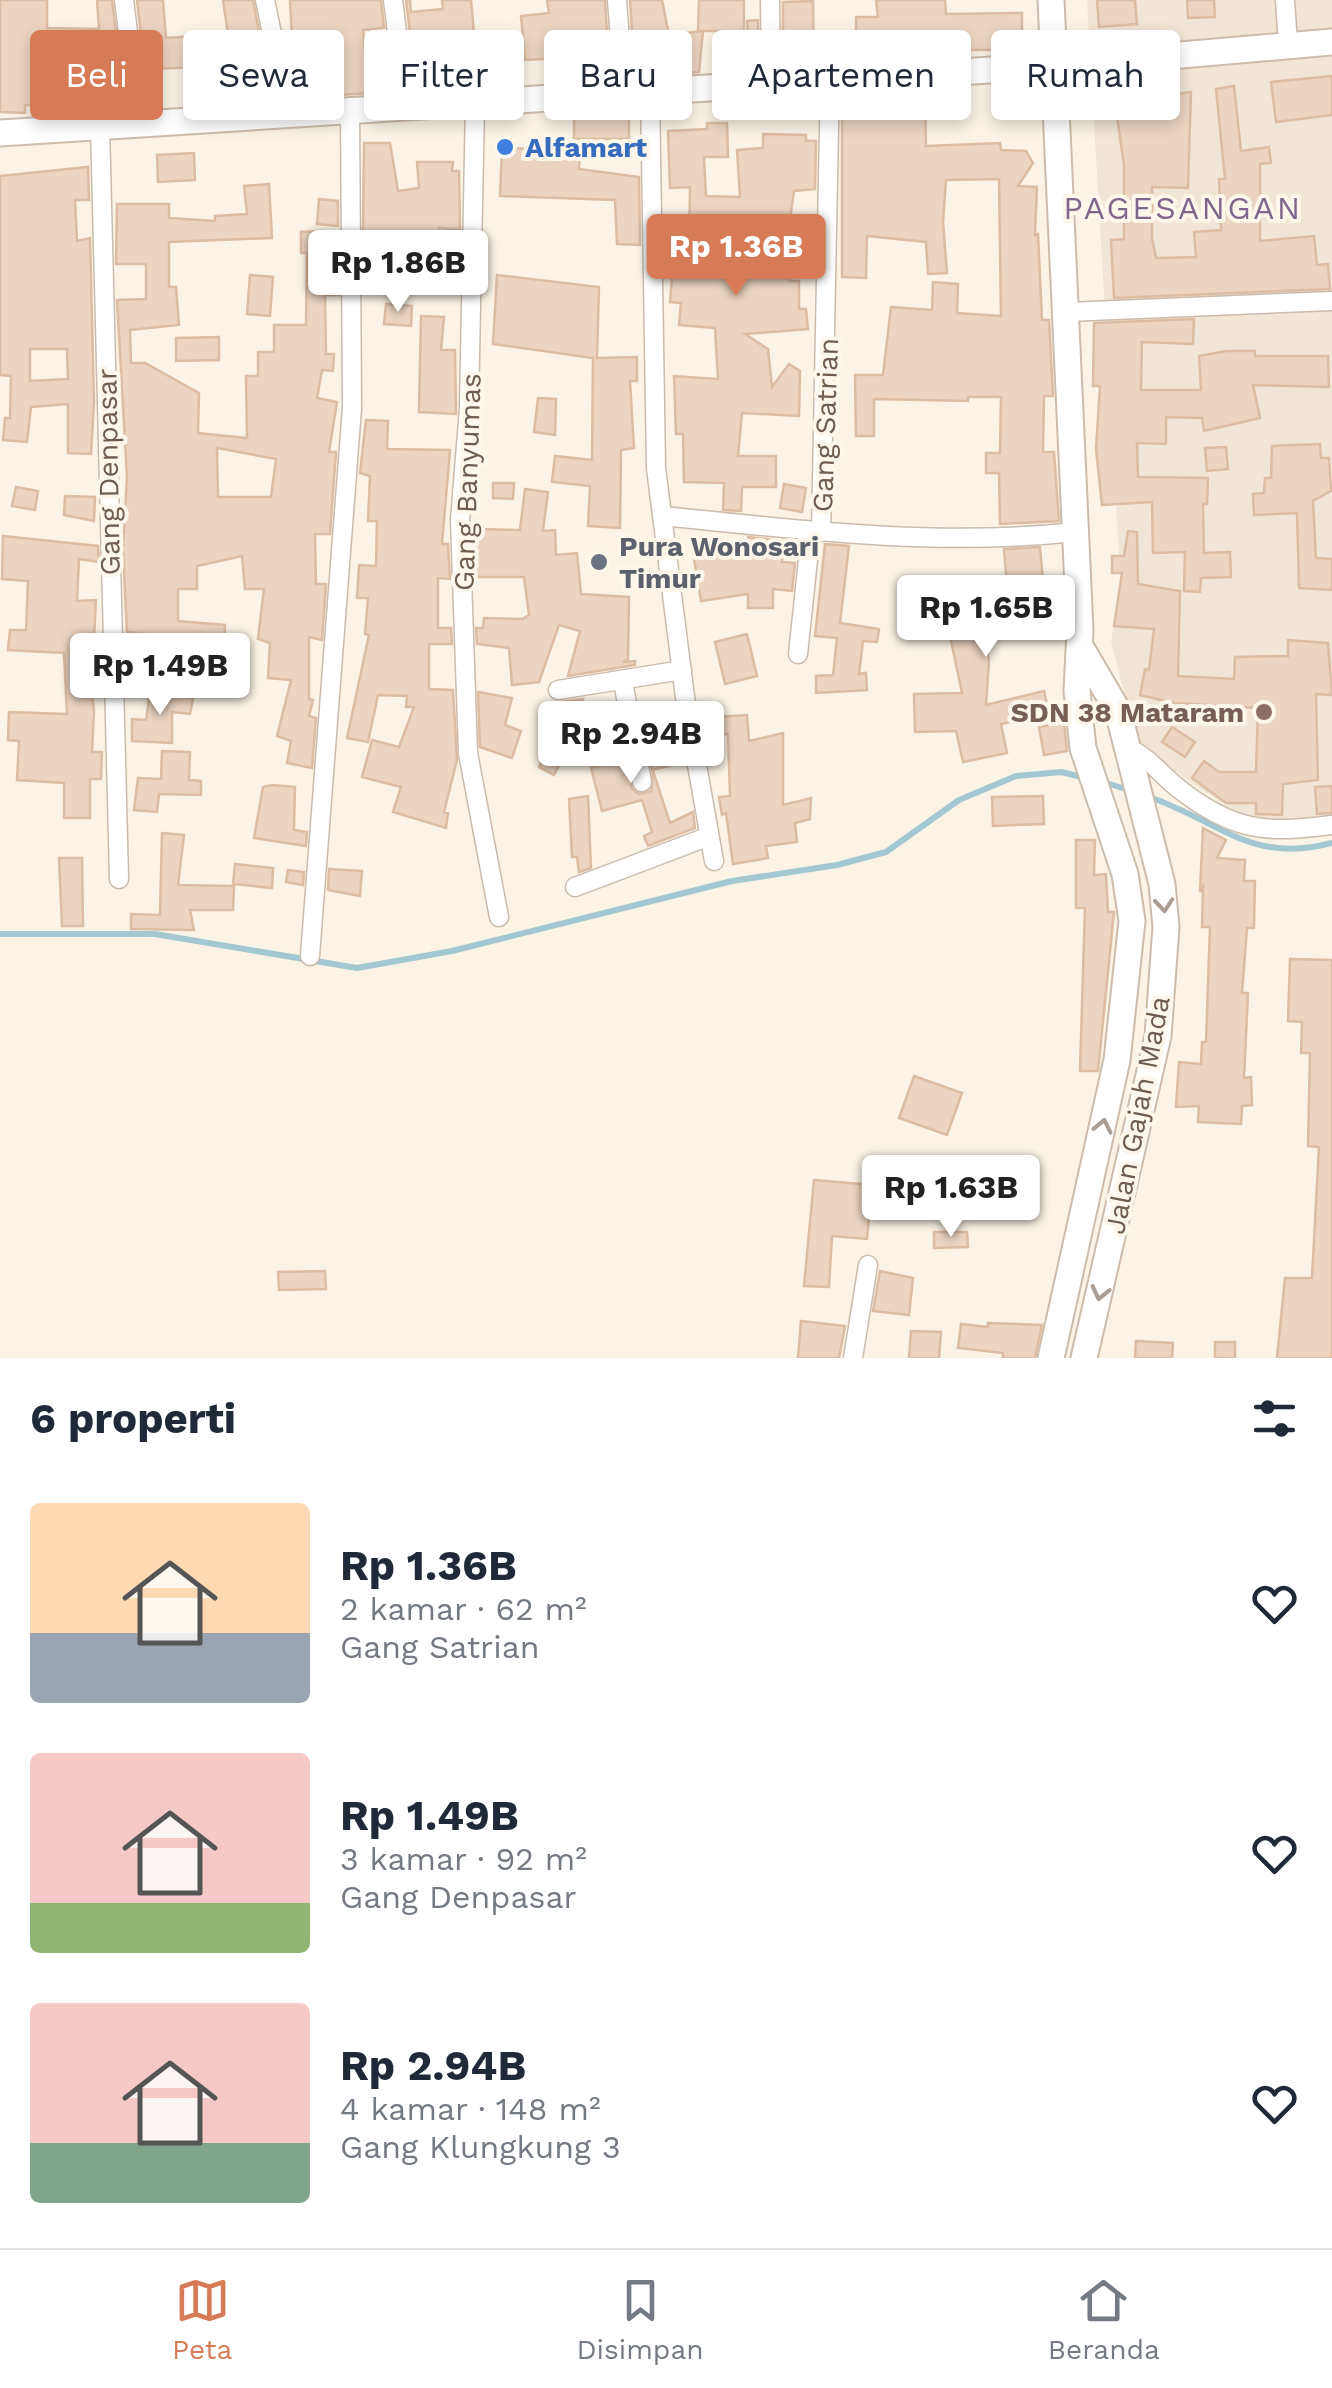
<!DOCTYPE html>
<html lang="id">
<meta charset="utf-8">
<style>
body{margin:0;font-family:"Work Sans",sans-serif;background:#f2f2f3;color:#1f2937;height:100vh;display:flex;flex-direction:column;font-size:38px;white-space:nowrap}
*{box-sizing:border-box;margin:0}
p{font-size:32px;color:#747a83}
.icon{flex:none;width:55px;height:55px;fill:none;stroke:currentColor;stroke-width:2;stroke-linecap:round;stroke-linejoin:round}
.map{position:relative;height:1358px;overflow:hidden}
.side{display:flex;flex-direction:column;background:#fff;flex:1}
.side>*{flex:none}
.banner{position:absolute;left:30px;top:30px;width:1272px;height:90px;display:flex;gap:20px}
.price{position:absolute;translate:-50% -85px;padding:0 22px;border-radius:10px;background:#fff;color:#222;font-size:32px;line-height:65px;filter:drop-shadow(0 2px 5px #0008)}
.price::after{content:'';position:absolute;left:50%;top:60px;width:30px;height:22px;margin-left:-15px;background:inherit;clip-path:polygon(0 0,100% 0,50% 100%)}
.price.selected{background:#d77b57;color:#fff}
ul{padding:0;list-style:none}
li{display:flex;align-items:center;gap:30px;height:250px;padding:0 30px}
li span{display:grid;place-items:center;flex:none;width:280px;height:200px;border-radius:10px;color:#555}
li>.icon{margin-inline-start:auto}
span .icon{width:120px;height:120px;fill:#fffc;stroke-width:1}
li b{font-size:42px}
h2{display:flex;justify-content:space-between;align-items:center;height:120px;padding:0 30px;font-size:42px}
.chip{padding:0 35px;border-radius:10px;background:#fff;box-shadow:0 5px 15px #0003;font-size:35px;line-height:90px}
.chip.selected{background:#d77b57;color:#fff}
.tab-bar{display:flex;justify-content:space-around;align-items:center;height:140px;border-top:2px solid #e0e1e3;background:#fff;font-size:28px;color:#747a83}
.tab-bar a{display:grid;justify-items:center;gap:5px}
.tab-bar .selected{color:#d77b57}
.map>svg:first-child{display:block}
</style>
<div class="map">
<svg width="1332" height="1358" viewBox="0 0 1332 1358">
<rect width="100%" height="100%" fill="#faf3e6"/>
<path fill="#f1e5d5" d="M1087,0H1332V818L1257,826L1139,748L1111,642L1121,589Z"/>
<g fill="none" stroke-linecap="round" stroke-linejoin="round">
<g stroke="#a3c8d2" stroke-width="6">
<path d="M1103,782L1129,790"/>
<path d="M1146,796C1218,819 1249,865 1332,843"/>
<path d="M0,934H155L357,968L452,951L732,881L837,865L886,852L959,800L1016,776L1061,772L1086,778"/>
</g>
</g>
<g fill="#ecd4c0" stroke="#ddbca2" stroke-width="2.5" fill-rule="evenodd">
<path d="M0,0H47V28L99,29L97,0H112L124,98L97,101L98,110L68,112L67,106L25,105V113L0,112Z"/>
<path d="M137,0H163L166,38L228,34L223,0H253L264,58L240,61V66L145,69Z"/>
<path d="M290,0H381L384,28L363,30L369,93L341,95V76L294,78Z"/>
<path d="M406,0H410L411,12L443,9L442,0H471L476,55L507,52L517,75L502,76V83L481,84L480,77L416,83Z"/>
<path d="M547,0H605L609,66L561,69L560,58L525,60L521,16L549,13Z"/>
<path d="M630,0H662L669,35L703,31L699,72L635,76Z"/>
<path d="M699,0H744V31H698Z"/>
<path d="M876,0H945L946,14L1022,13V50H886V35H856V17H878Z"/>
<path d="M1097,0H1135L1137,24L1099,27Z"/>
<path d="M1187,0H1214L1215,17L1188,18Z"/>
<path d="M813,1L814,61L783,59V2Z"/>
<path d="M758,20V63H750L747,21Z"/>
<path d="M1332,76V115L1276,122L1271,82Z"/>
<path d="M1234,86L1241,151L1269,147L1271,163L1260,164V241L1314,236L1317,265L1328,264L1330,289L1114,298L1111,240L1124,239V165L1115,103L1191,92L1188,188L1152,187V238L1156,258L1196,257L1194,232L1221,230L1219,179H1225L1216,89Z"/>
<path d="M925,104L926,146L1000,143L1001,150L1026,151L1033,163L1018,186L1037,187L1035,235L1038,234L1042,320H1049L1053,396H1044L1043,452H1054L1059,521L1000,524L999,473H986V453H1000L1001,397H968V401L874,399V436H856L855,375H883L891,307L932,310L933,282L958,284L957,313L1001,316L999,179L946,180L943,222L947,273L928,274L926,242L867,236L866,278L842,277V106Z"/>
<rect x="574" y="117" width="55" height="22"/>
<path d="M707,123H727L728,157H704L706,196L740,197L737,150L763,148V134L806,135V141H816L815,189L794,191L787,240L790,281H799V309H806L808,329L745,334L768,349L772,387L789,364L800,371L799,416L742,413L738,456H776V487H742L741,511L723,510L724,483L684,482L683,434H676L674,376L718,379L715,328L679,325L681,303L670,302L672,277L665,246L689,245L690,187L670,188L668,131L707,129Z"/>
<path d="M364,143H390L398,191L419,188L417,162H453L452,171H459L460,230L439,228L443,266H450L448,286L399,283L401,250H388L385,236H363Z"/>
<path d="M502,148L580,150L579,169L639,177L640,245L617,244L615,200L500,196Z"/>
<path d="M194,153L195,180L158,182L157,155Z"/>
<path d="M88,167L89,200H75L77,241L90,238L94,402L91,454L68,453V404L31,407L27,442L3,440L5,418H10L11,376L0,375V176ZM30,349H67L68,379L30,381Z"/>
<path d="M269,184L272,238L169,242V287H176L179,325L130,330L131,363H145L199,393L198,433L247,438L246,376H258V352H274V325H306L307,253H301V232L323,231L324,261L339,262V295H325L326,354H334L333,371L322,370L317,398L337,402L329,452H336L330,534H315L316,584H326L322,640L309,637V699L313,700L309,716L316,718L312,768L287,763L291,741L277,736L291,680L268,678L270,643L258,639L264,589H245L242,556L197,566V589H178V621L225,625L224,642L127,632L123,550L127,477L117,300L146,299V264H116L117,204H169V218L215,221V216L247,214L244,186ZM217,448L276,459L271,497H218Z"/>
<path d="M319,199L338,201V226L317,224Z"/>
<path d="M250,275L273,277L270,316L247,314Z"/>
<path d="M497,275L599,287L597,358L637,357V381H630L634,448L621,450L620,528L588,526L590,486L552,482L555,456L592,460L593,358L493,344Z"/>
<path d="M386,304L412,306L411,326L384,324Z"/>
<path d="M421,316L444,317L441,350H455L456,414L419,412Z"/>
<path d="M1194,319L1193,344L1142,342L1141,390H1201L1199,356L1226,351H1255V356H1328L1329,387L1253,385L1260,418L1204,431L1202,418L1166,417V444L1137,443L1138,477L1208,478L1207,504H1203L1204,553L1230,552L1231,577L1201,578L1200,592L1184,591L1185,552L1153,553L1152,502L1102,505L1096,449L1100,386H1093L1094,323Z"/>
<path d="M219,337V360L176,361V338Z"/>
<path d="M538,398L556,399L555,435L534,432Z"/>
<path d="M366,420L388,421L387,449L450,450L442,544H448L450,579L438,578V628H451L452,644H429V689L453,690L457,760L444,812L448,813L446,828L393,812L401,787L362,777L372,740L399,747L414,707H406L407,696L378,695L368,742L347,738L369,635L365,634L368,598H357L359,565L376,566L377,521H368L370,476L360,473Z"/>
<path d="M1320,444L1321,458H1329L1331,491L1313,501L1316,558L1332,559V590L1299,588L1297,513L1254,515L1253,494L1264,493L1265,478H1271L1272,446Z"/>
<path d="M1226,447L1228,469L1207,471L1205,448Z"/>
<path d="M493,483H514L513,499L493,498Z"/>
<path d="M784,484L806,488L802,512L780,508Z"/>
<path d="M16,487L38,491L35,510L12,506Z"/>
<path d="M525,489L548,492L543,531L555,530L556,555L577,553L581,594L629,597L628,659L623,662L635,661V665L568,676L580,631L559,625L539,682L512,685L509,648L477,644L476,628H483L484,618L522,619L529,615L524,577H474L477,529L520,530Z"/>
<path d="M65,496L95,497L94,521L64,515Z"/>
<path d="M1128,531L1137,532L1138,584L1180,591L1178,676L1234,679L1235,657L1288,656V640L1328,643L1332,695L1316,694L1318,780L1283,784L1282,815L1256,814V803H1226L1192,778L1204,761L1219,772H1256L1258,708L1174,703L1140,695L1145,669L1149,670L1154,629L1114,626L1122,573H1112V556H1124Z"/>
<path d="M3,536L98,546L99,562L79,559L77,601L96,600L93,655L88,654L94,711L92,752H102L101,779H90V818H64V783L17,780L19,741L8,740L9,712L67,714L64,653L8,650L10,630H26L28,581L2,579Z"/>
<path d="M748,537L785,541L782,562L795,563L792,591L773,589V608H748V594L701,601L694,559L747,551Z"/>
<path d="M825,544L849,546L840,623L879,629L877,642L863,641L859,674L866,673L867,690L816,693V676L833,675L837,638L815,636Z"/>
<path d="M1040,547L1047,627L1015,631L1013,614L980,618L989,660L986,705L1044,691L1049,713L1001,724L1007,753L963,762L956,731L915,732L914,694L962,693L946,617H942L943,596L975,598L974,589L1007,586L1004,549Z"/>
<path d="M912,587H937V603L912,604Z"/>
<path d="M747,634L757,676L725,684L715,642Z"/>
<path d="M130,666H153L152,688H130Z"/>
<path d="M196,667L220,672L214,697L191,692Z"/>
<path d="M150,692L193,698L190,714L172,712V743L132,741V719L146,720Z"/>
<path d="M478,692L512,698L505,725L521,731L512,758L480,747Z"/>
<path d="M583,699L576,723L581,722L554,775L539,767L563,721L556,720L561,702Z"/>
<path d="M675,711L684,762L652,770L646,737L662,733L658,714Z"/>
<path d="M747,715L749,741L783,733V805L811,798L810,819L795,823L797,842L766,846L768,858L733,864L726,813L722,815L719,797L730,796L728,734L716,735L715,717Z"/>
<path d="M617,718L632,789L639,794L651,791L653,771L670,823L693,812L695,828L648,846L644,836L652,832L642,800L602,811L591,768L602,765L596,720Z"/>
<path d="M1064,722L1067,751L1044,755L1039,727Z"/>
<path d="M1172,727L1195,742L1185,757L1162,742Z"/>
<path d="M162,751L190,752L189,780L201,781V795L159,794L157,812L134,810L138,778L161,779Z"/>
<path d="M272,785L295,787L294,830L307,832L306,846L254,838L263,787Z"/>
<path d="M1332,786V813L1317,814L1315,787Z"/>
<path d="M588,796L591,868L579,872L577,857H572L569,799Z"/>
<path d="M1043,796L1044,824L993,826L992,797Z"/>
<path d="M1203,828L1226,840L1217,858L1245,860L1244,881H1255L1254,928H1247L1242,993H1248L1244,1078L1251,1077L1252,1105L1242,1106L1241,1124L1198,1122L1199,1106L1176,1107L1179,1062L1201,1064L1202,1042H1206L1210,927H1202L1203,887L1200,892Z"/>
<path d="M162,833L184,835L178,885L234,886L233,910H190L194,930L131,929V914L160,915Z"/>
<path d="M1076,840H1095L1094,875L1106,874L1108,912H1114L1098,1071H1080L1085,908H1076Z"/>
<path d="M59,858H82L83,926H62Z"/>
<path d="M235,864L273,868L272,888L233,884Z"/>
<path d="M329,869L362,871L360,896L328,890Z"/>
<path d="M288,870L304,872L303,885L286,882Z"/>
<path d="M1290,959L1332,960V1358H1277L1285,1278H1312L1319,1147L1308,1146L1310,1053H1301L1302,1022L1288,1021Z"/>
<path d="M914,1076L962,1093L947,1135L899,1118Z"/>
<path d="M814,1180L872,1185L867,1239L832,1236L829,1287L804,1286Z"/>
<path d="M934,1232H967L968,1247L934,1248Z"/>
<path d="M325,1271L326,1289L279,1290L278,1272Z"/>
<path d="M880,1271L913,1278L909,1315L873,1311Z"/>
<path d="M801,1321L845,1326L839,1358H798Z"/>
<path d="M988,1323L1042,1325L1035,1358H1003V1353L958,1348L961,1324L988,1327Z"/>
<path d="M911,1331L941,1332L939,1358H909Z"/>
<path d="M1136,1341L1173,1343L1172,1358H1135Z"/>
<rect x="1215" y="1342" width="20" height="16"/>
</g>
<g fill="none" stroke-linecap="round" stroke-linejoin="round">
<g stroke="#cabbad" stroke-width="21">
<g id="street">
<path d="M124,0L139,121"/>
<path d="M265,0L288,111"/>
<path d="M393,0L406,104"/>
<path d="M617,0L624,93"/>
<path d="M770,0L771,81"/>
<path d="M1285,0L1288,44"/>
<path d="M650,92L656,468L685,697L714,861"/>
<path d="M475,103L469,408L460,520L468,753L499,917"/>
<path d="M100,125L119,879"/>
<path d="M1067,312L1332,301"/>
<path d="M663,516C799,530 938,547 1075,532"/>
<path d="M821,532L830,78"/>
<path d="M798,654L811,531"/>
<path d="M623,682L642,782"/>
<path d="M558,690L682,670"/>
<path d="M1129,749C1148,756 1162,776 1178,788C1232,831 1266,834 1332,825"/>
<path d="M575,887L707,837"/>
<path d="M310,956L352,408L350,107"/>
<path d="M853,1358L868,1265"/>
</g>
</g>
<g stroke="#cdbcab" stroke-width="29">
<g id="secondary">
<path d="M1051,0L1080,630L1077,691L1083,748L1125,874L1132,921L1117,1060L1051,1358"/>
<path d="M0,133L1053,66L1332,42"/>
<path d="M1080,646L1118,711L1162,884L1166,927L1158,1036L1084,1358"/>
</g>
</g>
<use href="#street" stroke="#fff" stroke-width="18"/>
<use href="#secondary" stroke="#fff" stroke-width="25"/>
</g>
<defs><path id="oneway-chevron" d="M-2-3.5L2.5 0L-2 3.5" fill="none" stroke-width="1.6" stroke-linecap="round" stroke-linejoin="round" transform="scale(2.5)"/></defs>
<g stroke="#a99d94">
<use href="#oneway-chevron" transform="translate(1164 905) rotate(85)"/>
<use href="#oneway-chevron" transform="translate(1103 1126) rotate(-78)"/>
<use href="#oneway-chevron" transform="translate(1100 1293) rotate(103)"/>
</g>
<circle fill="#3f7fe0" stroke="#fdf7eb" stroke-width="4" cx="505" cy="147" r="10"/>
<circle fill="#6b7280" stroke="#fdf7eb" stroke-width="4" cx="599" cy="562" r="10"/>
<circle fill="#8d6e63" stroke="#fdf7eb" stroke-width="4" cx="1264" cy="712" r="10"/>
<g text-anchor="middle" stroke-width="8" stroke-linejoin="round" paint-order="stroke">
<g font-size="28" font-weight="bold" fill="#366cbe" stroke="#fdf7eb" text-anchor="start">
<text x="525" y="157">Alfamart</text>
</g>
<g font-size="28" fill="#705c4d" stroke="#fdf7eb">
<text transform="translate(825 425) rotate(-88)" y="10">Gang Satrian</text>
<text transform="translate(108 472) rotate(-91)" y="10">Gang Denpasar</text>
<text transform="translate(467 482) rotate(-88)" y="10">Gang Banyumas</text>
<text transform="translate(1137 1115) rotate(-79)" y="10">Jalan Gajah Mada</text>
</g>
<g font-size="28" font-weight="bold" fill="#5b616d" stroke="#fdf7eb" text-anchor="start">
<text x="619" y="556">Pura Wonosari<tspan x="619" dy="32">Timur</tspan></text>
</g>
<g font-size="28" font-weight="bold" fill="#785e54" stroke="#fdf7eb" text-anchor="end">
<text x="1244" y="722">SDN 38 Mataram</text>
</g>
<g font-size="32" letter-spacing="2.5" fill="#81658c" stroke="#fdf7eb">
<text x="1183" y="219">PAGESANGAN</text>
</g>
</g>
</svg>
<b class="price selected" style="left:736px;top:299px">Rp 1.36B</b>
<b class="price" style="left:398px;top:315px">Rp 1.86B</b>
<b class="price" style="left:986px;top:660px">Rp 1.65B</b>
<b class="price" style="left:160px;top:718px">Rp 1.49B</b>
<b class="price" style="left:631px;top:786px">Rp 2.94B</b>
<b class="price" style="left:951px;top:1240px">Rp 1.63B</b>
<div class="banner">
<a class="chip selected">Beli</a>
<a class="chip">Sewa</a>
<a class="chip">Filter</a>
<a class="chip">Baru</a>
<a class="chip">Apartemen</a>
<a class="chip">Rumah</a>
</div>
</div>
<section class="side">
<h2>6 properti<svg class="icon" aria-label="filters" viewBox="0 0 24 24"><path d="M4 7h16M4 17h16"/><circle cx="9" cy="7" r="2"/><circle cx="15" cy="17" r="2"/></svg></h2>
<ul>
<li><span style="background:linear-gradient(#ffd9b3 65%,#9aa5b1 0)"><svg class="icon" aria-label="home" viewBox="0 0 24 24"><path d="M3 11l9-7 9 7M6 9v11h12V9"/></svg></span><div><b>Rp 1.36B</b><p>2 kamar · 62 m²</p><p>Gang Satrian</p></div><svg class="icon" aria-label="heart" viewBox="0 0 24 24"><path d="M12 20l-8-8c-3-5 5-10 8-4 3-6 11-1 8 4z"/></svg></li>
<li><span style="background:linear-gradient(#f6c9c9 75%,#8fb573 0)"><svg class="icon" aria-label="home" viewBox="0 0 24 24"><path d="M3 11l9-7 9 7M6 9v11h12V9"/></svg></span><div><b>Rp 1.49B</b><p>3 kamar · 92 m²</p><p>Gang Denpasar</p></div><svg class="icon" aria-label="heart" viewBox="0 0 24 24"><path d="M12 20l-8-8c-3-5 5-10 8-4 3-6 11-1 8 4z"/></svg></li>
<li><span style="background:linear-gradient(#f6c9c9 70%,#7fa58c 0)"><svg class="icon" aria-label="home" viewBox="0 0 24 24"><path d="M3 11l9-7 9 7M6 9v11h12V9"/></svg></span><div><b>Rp 2.94B</b><p>4 kamar · 148 m²</p><p>Gang Klungkung 3</p></div><svg class="icon" aria-label="heart" viewBox="0 0 24 24"><path d="M12 20l-8-8c-3-5 5-10 8-4 3-6 11-1 8 4z"/></svg></li>
</ul>
</section>
<nav class="tab-bar">
<a class="selected"><svg class="icon" aria-label="map" viewBox="0 0 24 24"><path d="M3 6l6-2 6 2 6-2v14l-6 2-6-2-6 2zM9 4v14M15 6v14"/></svg>Peta</a>
<a><svg class="icon" aria-label="saved" viewBox="0 0 24 24"><path d="M7 4h10v16l-5-4-5 4z"/></svg>Disimpan</a>
<a><svg class="icon" aria-label="home" viewBox="0 0 24 24"><path d="M3 11l9-7 9 7M6 9v11h12V9"/></svg>Beranda</a>
</nav>
